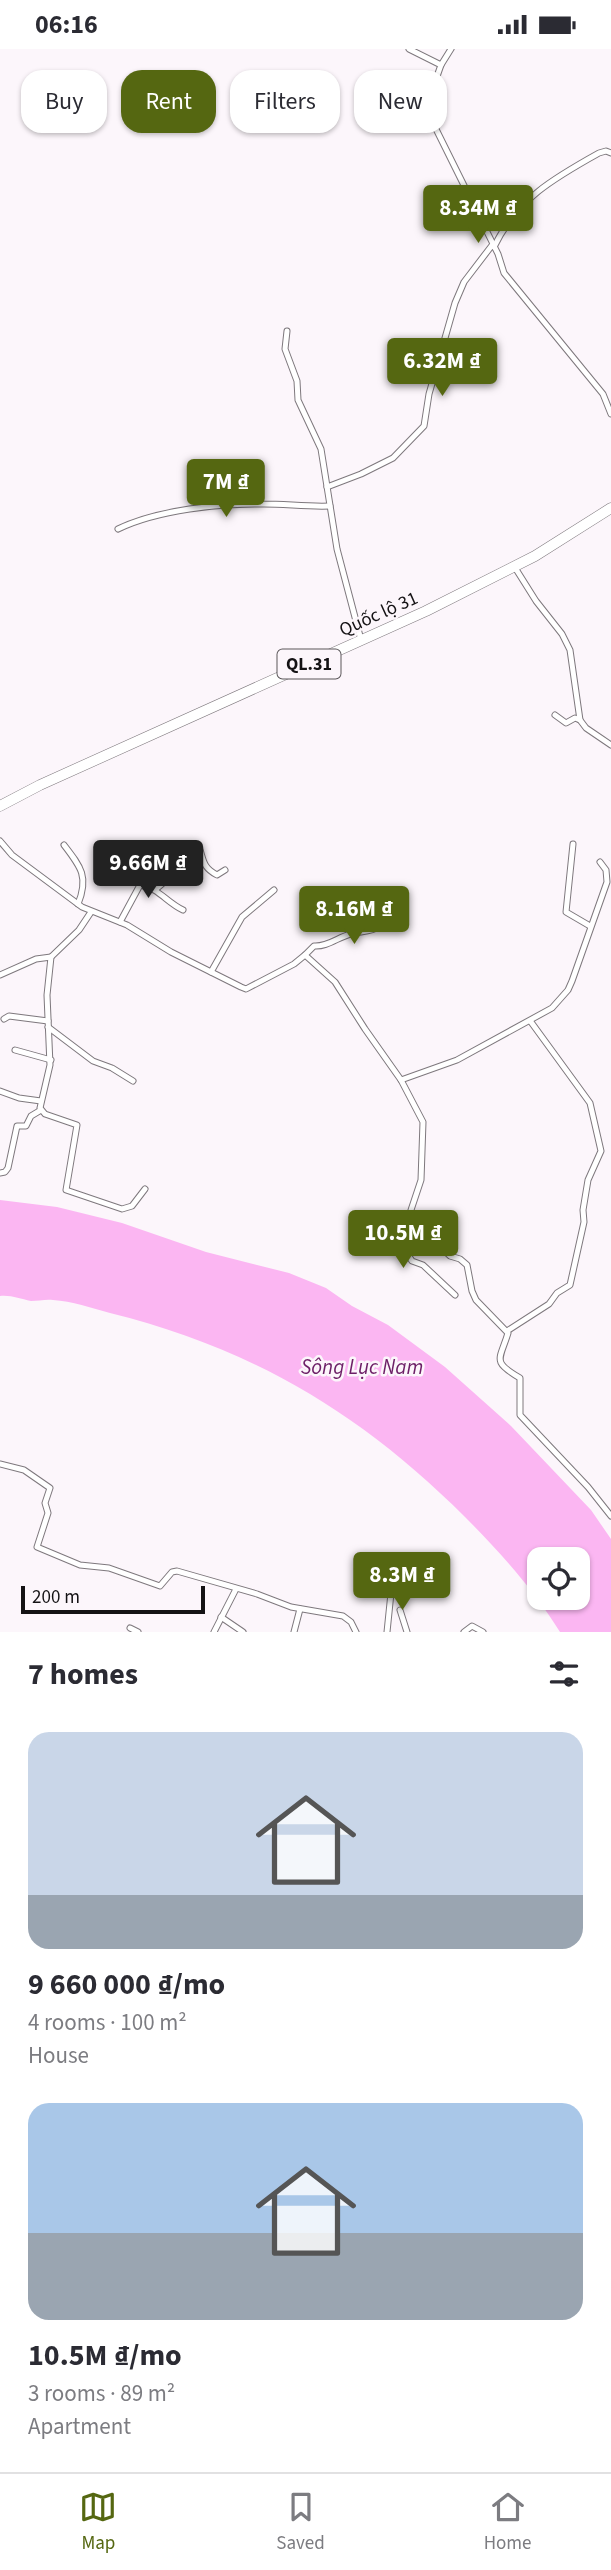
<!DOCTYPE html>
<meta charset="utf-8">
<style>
body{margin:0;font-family:"Source Sans 3",sans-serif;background:#f2f2f3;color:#2b2b33;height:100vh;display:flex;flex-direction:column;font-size:26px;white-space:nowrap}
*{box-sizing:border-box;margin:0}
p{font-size:23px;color:#7c7c81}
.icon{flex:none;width:38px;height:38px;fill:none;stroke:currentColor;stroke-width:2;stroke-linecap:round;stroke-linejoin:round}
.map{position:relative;height:1583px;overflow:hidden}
.details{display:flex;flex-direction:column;background:#fff;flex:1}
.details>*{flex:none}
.top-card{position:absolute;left:21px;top:21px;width:570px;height:63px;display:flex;gap:14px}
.controls{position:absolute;left:527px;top:1498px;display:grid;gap:14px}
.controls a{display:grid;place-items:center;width:63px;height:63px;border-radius:14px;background:#fff;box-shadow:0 2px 5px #0004;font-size:35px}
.scale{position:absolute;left:21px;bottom:18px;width:184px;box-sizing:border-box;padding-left:7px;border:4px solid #141214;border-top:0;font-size:19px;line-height:24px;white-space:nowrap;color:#141214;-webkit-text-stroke:5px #fcf6fb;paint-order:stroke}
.price{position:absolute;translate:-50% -60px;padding:0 16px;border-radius:7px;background:#556711;color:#fff;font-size:23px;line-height:46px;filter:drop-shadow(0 2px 4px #0008)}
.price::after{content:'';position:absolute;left:50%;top:42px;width:21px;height:16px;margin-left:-10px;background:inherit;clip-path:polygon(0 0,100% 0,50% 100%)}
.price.active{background:#222;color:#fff}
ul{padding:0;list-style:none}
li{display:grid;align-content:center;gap:14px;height:371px;padding:0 28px}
li span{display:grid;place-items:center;height:217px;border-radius:21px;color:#555}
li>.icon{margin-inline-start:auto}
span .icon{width:126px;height:126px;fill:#fffc;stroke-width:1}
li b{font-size:30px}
h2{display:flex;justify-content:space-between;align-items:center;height:84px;padding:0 28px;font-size:30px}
.pill{padding:0 24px;border-radius:21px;background:#fff;box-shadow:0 2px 5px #0004;font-size:24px;line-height:63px}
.pill.active{background:#556711;color:#fff}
.status{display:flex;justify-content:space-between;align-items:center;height:49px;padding:0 35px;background:#fff;direction:ltr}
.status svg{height:19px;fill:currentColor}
.menu{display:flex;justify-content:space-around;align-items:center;height:98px;border-top:2px solid #e1e1e2;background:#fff;font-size:19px;color:#7c7c81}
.menu a{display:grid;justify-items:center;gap:4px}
.menu .active{color:#556711}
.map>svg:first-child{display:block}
</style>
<div class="status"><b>06:16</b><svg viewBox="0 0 49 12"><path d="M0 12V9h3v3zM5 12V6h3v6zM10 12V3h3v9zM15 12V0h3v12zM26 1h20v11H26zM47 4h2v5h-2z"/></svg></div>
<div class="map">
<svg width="611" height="1583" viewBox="0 0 611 1583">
<rect width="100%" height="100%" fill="#fcf6fb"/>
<path fill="#fbb6f2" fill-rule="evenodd" d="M0,1151L57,1158L122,1174L206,1203L289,1224L326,1239L352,1257L388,1276L445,1318L511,1377L591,1461L611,1490V1583H560C534,1541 500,1503 465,1468C362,1365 252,1299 110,1264C91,1259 72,1252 53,1251C46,1250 38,1252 31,1252C20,1250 12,1246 0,1247ZM539,1510H578V1549H539Z"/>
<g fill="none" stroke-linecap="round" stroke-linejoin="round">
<g stroke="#7e787d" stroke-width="7">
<g id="minor">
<path d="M409,0L441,16L430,47L432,72L498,205L504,224L603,345L611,365"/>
<path d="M441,16L451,0"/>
<path d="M494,198C517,150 554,129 599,104L606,102L611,104"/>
<path d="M287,282L285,300L297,332L298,351L321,400L337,500L361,591"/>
<path d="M327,438L361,425L393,409L424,377L429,345L455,254L464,233L493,195"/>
<path d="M118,480C157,461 221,454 264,455C286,455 308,458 330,457"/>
<path d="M514,517L536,552L562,585L570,601L580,671"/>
<path d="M555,666L566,674L575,669L580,671L586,679L611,696"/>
<path d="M0,792L12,806L82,858L127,876L171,903L241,938L246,940L294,915L305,906L335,933L365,980L401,1031L423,1073L421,1131L411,1161L412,1170L450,1207L460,1210L467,1216L472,1242L476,1251L508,1284C500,1311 491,1312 520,1329V1366L588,1438L611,1467"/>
<path d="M573,795L566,863L590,877"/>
<path d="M64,796C81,818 89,828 78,855"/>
<path d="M156,840L163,834L175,798H199C204,811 202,818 217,826L225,821"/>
<path d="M91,863L79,881L51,908L47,946L50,1016L40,1059L45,1065L77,1076L66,1141L122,1160L132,1157L145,1140"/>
<path d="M120,873L140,836C159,839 166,853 183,861"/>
<path d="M305,906L314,897C328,898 338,888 351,885C361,882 370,883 379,878"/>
<path d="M211,923L242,868L274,841"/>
<path d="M0,926L36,910L51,908"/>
<path d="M4,970L9,967L48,972"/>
<path d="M48,978L93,1012L112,1019L133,1032"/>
<path d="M15,1001L51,1011"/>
<path d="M401,1031L457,1011L552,959L568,941L572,932L607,833L606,821L600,813"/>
<path d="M0,1042L19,1049L41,1052"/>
<path d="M0,1124L5,1123L8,1119L17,1077H26L31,1067L41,1061"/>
<path d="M417,1175L408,1199V1206L412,1212L423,1216L455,1246"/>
<path d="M507,1282L549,1255L557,1244L570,1236L584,1173L583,1161L588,1131L601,1102L590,1054L531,973"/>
<path d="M0,1415L24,1421L50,1439L45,1454L48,1464L37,1498L80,1516L109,1519L160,1537L172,1523L177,1522L257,1545L291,1558L343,1567L351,1573L356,1583"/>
<path d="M400,1561L407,1583"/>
<path d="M221,1568L243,1583"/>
<path d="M130,1579L138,1583"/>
<path d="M214,1583L236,1540"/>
<path d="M294,1583L300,1560"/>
<path d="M387,1583L391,1544"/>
<path d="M464,1583L472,1577L483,1583"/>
</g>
</g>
<g stroke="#7e787d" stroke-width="11">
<path id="trunk" d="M0,757L40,736L426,562L535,507L611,459"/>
</g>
<use href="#minor" stroke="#fff" stroke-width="5"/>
<use href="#trunk" stroke="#fff" stroke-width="10"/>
</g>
<g text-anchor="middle" stroke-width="5" stroke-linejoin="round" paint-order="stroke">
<rect fill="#fcf6fb" stroke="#5a5659" stroke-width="2" x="277.5" y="600.5" width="63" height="29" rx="5"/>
<g font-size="18" font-weight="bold" fill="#141214">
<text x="309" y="621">QL.31</text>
</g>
<g font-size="19" fill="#141214" stroke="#fcf6fb">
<text transform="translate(378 564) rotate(-24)" y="7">Quốc lộ 31</text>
</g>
<g font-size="21" font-style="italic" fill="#6d1f67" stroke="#fcf6fb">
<text x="362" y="1325">Sông Lục Nam</text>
</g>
</g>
</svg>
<div class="controls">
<a><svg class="icon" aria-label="locate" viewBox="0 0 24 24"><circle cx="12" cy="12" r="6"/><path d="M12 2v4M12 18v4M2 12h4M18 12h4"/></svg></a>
</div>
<div class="scale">200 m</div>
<b class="price" style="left:478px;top:196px">8.34M ₫</b>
<b class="price" style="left:442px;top:349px">6.32M ₫</b>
<b class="price" style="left:226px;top:470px">7M ₫</b>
<b class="price active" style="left:148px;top:851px">9.66M ₫</b>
<b class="price" style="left:354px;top:897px">8.16M ₫</b>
<b class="price" style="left:403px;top:1221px">10.5M ₫</b>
<b class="price" style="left:402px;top:1563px">8.3M ₫</b>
<div class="top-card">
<a class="pill">Buy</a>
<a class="pill active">Rent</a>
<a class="pill">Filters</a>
<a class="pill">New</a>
</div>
</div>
<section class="details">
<h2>7 homes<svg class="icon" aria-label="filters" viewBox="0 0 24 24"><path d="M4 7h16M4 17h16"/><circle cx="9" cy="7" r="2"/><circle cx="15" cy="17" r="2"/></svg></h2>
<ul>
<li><span style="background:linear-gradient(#c9d6e8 75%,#9aa5b1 0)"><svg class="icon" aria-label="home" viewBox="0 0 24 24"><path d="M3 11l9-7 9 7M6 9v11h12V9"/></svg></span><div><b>9 660 000 ₫/mo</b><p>4 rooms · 100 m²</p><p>House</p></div></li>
<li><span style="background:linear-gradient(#a9c7e8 60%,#9aa5b1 0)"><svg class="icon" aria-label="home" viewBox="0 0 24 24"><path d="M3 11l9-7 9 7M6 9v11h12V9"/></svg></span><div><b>10.5M ₫/mo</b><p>3 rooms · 89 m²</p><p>Apartment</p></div></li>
</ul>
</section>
<nav class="menu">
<a class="active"><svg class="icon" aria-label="map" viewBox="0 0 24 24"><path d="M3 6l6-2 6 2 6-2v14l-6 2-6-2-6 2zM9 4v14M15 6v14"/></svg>Map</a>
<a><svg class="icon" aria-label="saved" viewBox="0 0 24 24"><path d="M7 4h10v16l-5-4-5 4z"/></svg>Saved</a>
<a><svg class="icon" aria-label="home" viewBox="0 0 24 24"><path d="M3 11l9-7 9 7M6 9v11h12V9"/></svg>Home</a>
</nav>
